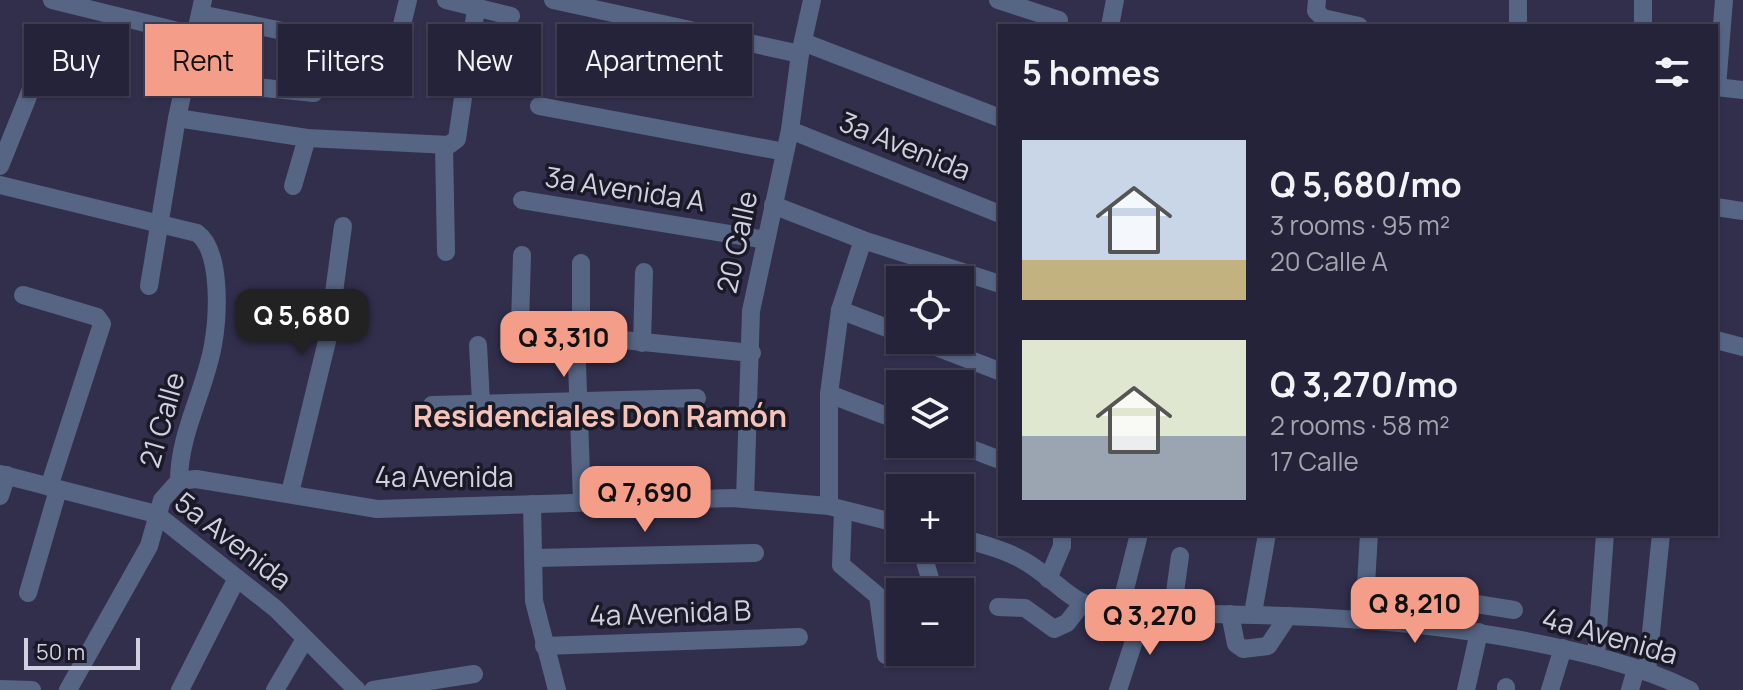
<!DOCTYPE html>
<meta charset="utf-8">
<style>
body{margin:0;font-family:Manrope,sans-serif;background:#312f44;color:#f1f3f6;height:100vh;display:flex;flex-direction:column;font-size:30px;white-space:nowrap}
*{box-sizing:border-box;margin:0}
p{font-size:26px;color:#a3a4ae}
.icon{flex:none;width:44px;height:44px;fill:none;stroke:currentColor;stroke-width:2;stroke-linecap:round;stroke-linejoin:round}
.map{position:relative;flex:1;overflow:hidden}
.side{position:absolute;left:998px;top:24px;width:720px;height:512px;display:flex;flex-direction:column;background:#252339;border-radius:0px;box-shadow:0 2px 6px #0004,0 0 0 2px #424053}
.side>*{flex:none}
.banner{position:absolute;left:24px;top:24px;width:760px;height:72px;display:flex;gap:16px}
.tools{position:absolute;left:886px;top:266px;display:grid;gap:16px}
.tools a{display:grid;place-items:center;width:88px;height:88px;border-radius:0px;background:#252339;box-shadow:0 2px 6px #0004,0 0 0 2px #424053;font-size:40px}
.scale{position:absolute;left:24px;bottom:20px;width:116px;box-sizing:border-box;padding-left:8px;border:4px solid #d0d0e3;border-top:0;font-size:22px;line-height:28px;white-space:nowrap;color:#d0d0e3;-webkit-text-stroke:6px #1a1926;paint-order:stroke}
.price{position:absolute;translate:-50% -68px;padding:0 18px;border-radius:16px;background:#f49e8a;color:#111;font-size:26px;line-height:52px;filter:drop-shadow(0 2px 4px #0008)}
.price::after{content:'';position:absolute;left:50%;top:48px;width:24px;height:18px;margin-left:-12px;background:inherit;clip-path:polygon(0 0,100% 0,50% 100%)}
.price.current{background:#222;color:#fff}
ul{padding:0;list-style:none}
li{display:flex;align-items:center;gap:24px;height:200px;padding:0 24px}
li span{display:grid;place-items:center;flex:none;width:224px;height:160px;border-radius:0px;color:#555}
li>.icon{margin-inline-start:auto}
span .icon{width:96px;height:96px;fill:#fffc;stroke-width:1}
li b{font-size:34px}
h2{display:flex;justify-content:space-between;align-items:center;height:96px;padding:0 24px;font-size:34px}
.tag{padding:0 28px;border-radius:0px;background:#252339;box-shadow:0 2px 6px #0004,0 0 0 2px #424053;font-size:28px;line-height:72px}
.tag.current{background:#f49e8a;color:#111}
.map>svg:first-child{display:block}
</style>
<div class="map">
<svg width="1743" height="690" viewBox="0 0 1743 690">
<rect width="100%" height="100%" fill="#312f4c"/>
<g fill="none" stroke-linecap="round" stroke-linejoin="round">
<g stroke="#566584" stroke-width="18">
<path d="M52,0L194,35"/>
<path d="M446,0L511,16"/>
<path d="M553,0L800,54"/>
<path d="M998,0L1059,20"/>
<path d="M1317,0L1316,11L1323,18L1359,26"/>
<path d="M200,14L326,40"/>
<path d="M1110,26L1115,0"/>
<path d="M1518,26V0"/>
<path d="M1643,26V0"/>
<path d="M803,42L1000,118"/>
<path d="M397,45L408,0"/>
<path d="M186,80L314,93"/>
<path d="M1716,87L1743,90"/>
<path d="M1717,87L1724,0"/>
<path d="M539,106L785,152"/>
<path d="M177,118L307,138L449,145L457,139L476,9"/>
<path d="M790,130L1000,214"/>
<path d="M444,145L446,252"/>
<path d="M0,166L50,42"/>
<path d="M0,185L197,233C222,251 218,317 213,345C205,391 179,433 179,481"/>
<path d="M293,186L307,138"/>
<path d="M522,200L766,240"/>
<path d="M773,205L863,240L1000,284"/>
<path d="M1716,207L1743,211"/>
<path d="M522,255L520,325L524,330L752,353"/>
<path d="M149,286L177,118L203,0"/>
<path d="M23,295L97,317L102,324L49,487"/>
<path d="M840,310L900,333"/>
<path d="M581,334V263"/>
<path d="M918,340L999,371"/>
<path d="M1716,340L1743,347"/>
<path d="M642,343L644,272"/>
<path d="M478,345L481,403"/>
<path d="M577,364L582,501"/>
<path d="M829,394L900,421"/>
<path d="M432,405L697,398"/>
<path d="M958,444L1000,460"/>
<path d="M0,474L156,514L276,609L357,690"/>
<path d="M290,493L328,337L343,226"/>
<path d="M0,496L7,475"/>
<path d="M745,499L751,311L790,130L800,54L812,0"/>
<path d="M532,504L534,601L557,690"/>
<path d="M829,506V394L840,310L863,240"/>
<path d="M843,511L841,565L878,596L886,655"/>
<path d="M960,538C982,544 1006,550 1026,562C1068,588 1064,603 1119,613C1256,614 1392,615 1526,641C1582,652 1639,665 1690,690"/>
<path d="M921,548L934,592"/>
<path d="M535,558L755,553"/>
<path d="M1048,579L1062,546V534"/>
<path d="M1364,586L1514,610"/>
<path d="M28,593L58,490"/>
<path d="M998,607L1025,608L1054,629L1067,623L1081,605"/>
<path d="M1119,613L1139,534"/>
<path d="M1253,613L1267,534"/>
<path d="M1172,614L1180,556"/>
<path d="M1230,614L1236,644L1243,649L1268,646L1288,616"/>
<path d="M1364,618L1369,534"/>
<path d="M544,646L799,637"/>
<path d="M1596,656L1605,534"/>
<path d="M1647,672L1661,534"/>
<path d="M0,689L32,690"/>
<path d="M68,690L149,546L162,500L179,481L196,479L377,509L732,498L829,506L900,524"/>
<path d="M180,690L236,580"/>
<path d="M275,690L305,639"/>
<path d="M373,690L474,674"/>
<path d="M1118,690L1143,613"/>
<path d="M1466,690L1479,632"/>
<path d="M1506,690V687"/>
<path d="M1550,690L1563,648"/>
<path d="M1630,690L1636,669"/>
</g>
</g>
<g text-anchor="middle" stroke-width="7" stroke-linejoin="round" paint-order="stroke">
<g font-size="28" fill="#d0d0e3" stroke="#1a1926">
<text transform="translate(905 146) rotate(22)" y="10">3a Avenida</text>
<text transform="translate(625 189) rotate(9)" y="10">3a Avenida A</text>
<text transform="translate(737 242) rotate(-78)" y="10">20 Calle</text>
<text transform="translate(162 420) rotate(-74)" y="10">21 Calle</text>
<text x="444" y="487">4a Avenida</text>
<text transform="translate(233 541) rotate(38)" y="10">5a Avenida</text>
<text transform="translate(670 613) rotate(-2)" y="10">4a Avenida B</text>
<text transform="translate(1610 636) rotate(16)" y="10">4a Avenida</text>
</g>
<g font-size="30" font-weight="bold" fill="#f5c3b7" stroke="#1a1926">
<text x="600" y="427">Residenciales Don Ramón</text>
</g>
</g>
</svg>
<div class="tools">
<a><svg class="icon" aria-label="locate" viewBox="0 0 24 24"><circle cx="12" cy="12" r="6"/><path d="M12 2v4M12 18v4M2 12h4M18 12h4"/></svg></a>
<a><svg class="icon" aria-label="layers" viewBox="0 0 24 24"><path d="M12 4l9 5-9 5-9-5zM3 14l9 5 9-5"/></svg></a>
<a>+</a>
<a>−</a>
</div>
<div class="scale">50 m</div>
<b class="price current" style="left:302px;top:357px">Q 5,680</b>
<b class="price" style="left:564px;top:379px">Q 3,310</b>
<b class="price" style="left:645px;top:534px">Q 7,690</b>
<b class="price" style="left:1415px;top:645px">Q 8,210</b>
<b class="price" style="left:1150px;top:657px">Q 3,270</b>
<div class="banner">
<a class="tag">Buy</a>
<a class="tag current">Rent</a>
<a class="tag">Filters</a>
<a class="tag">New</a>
<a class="tag">Apartment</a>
</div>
<section class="side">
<h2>5 homes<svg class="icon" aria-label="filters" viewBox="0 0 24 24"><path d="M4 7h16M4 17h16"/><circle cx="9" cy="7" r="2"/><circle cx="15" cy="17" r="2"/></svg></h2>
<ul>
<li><span style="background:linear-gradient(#c9d6e8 75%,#c2b280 0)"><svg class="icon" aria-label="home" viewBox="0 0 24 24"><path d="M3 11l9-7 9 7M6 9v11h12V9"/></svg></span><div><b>Q 5,680/mo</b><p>3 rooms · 95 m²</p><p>20 Calle A</p></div></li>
<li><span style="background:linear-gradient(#dfe7d0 60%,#9aa5b1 0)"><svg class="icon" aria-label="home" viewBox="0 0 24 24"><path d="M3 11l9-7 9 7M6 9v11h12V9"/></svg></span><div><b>Q 3,270/mo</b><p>2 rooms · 58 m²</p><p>17 Calle</p></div></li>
</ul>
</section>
</div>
